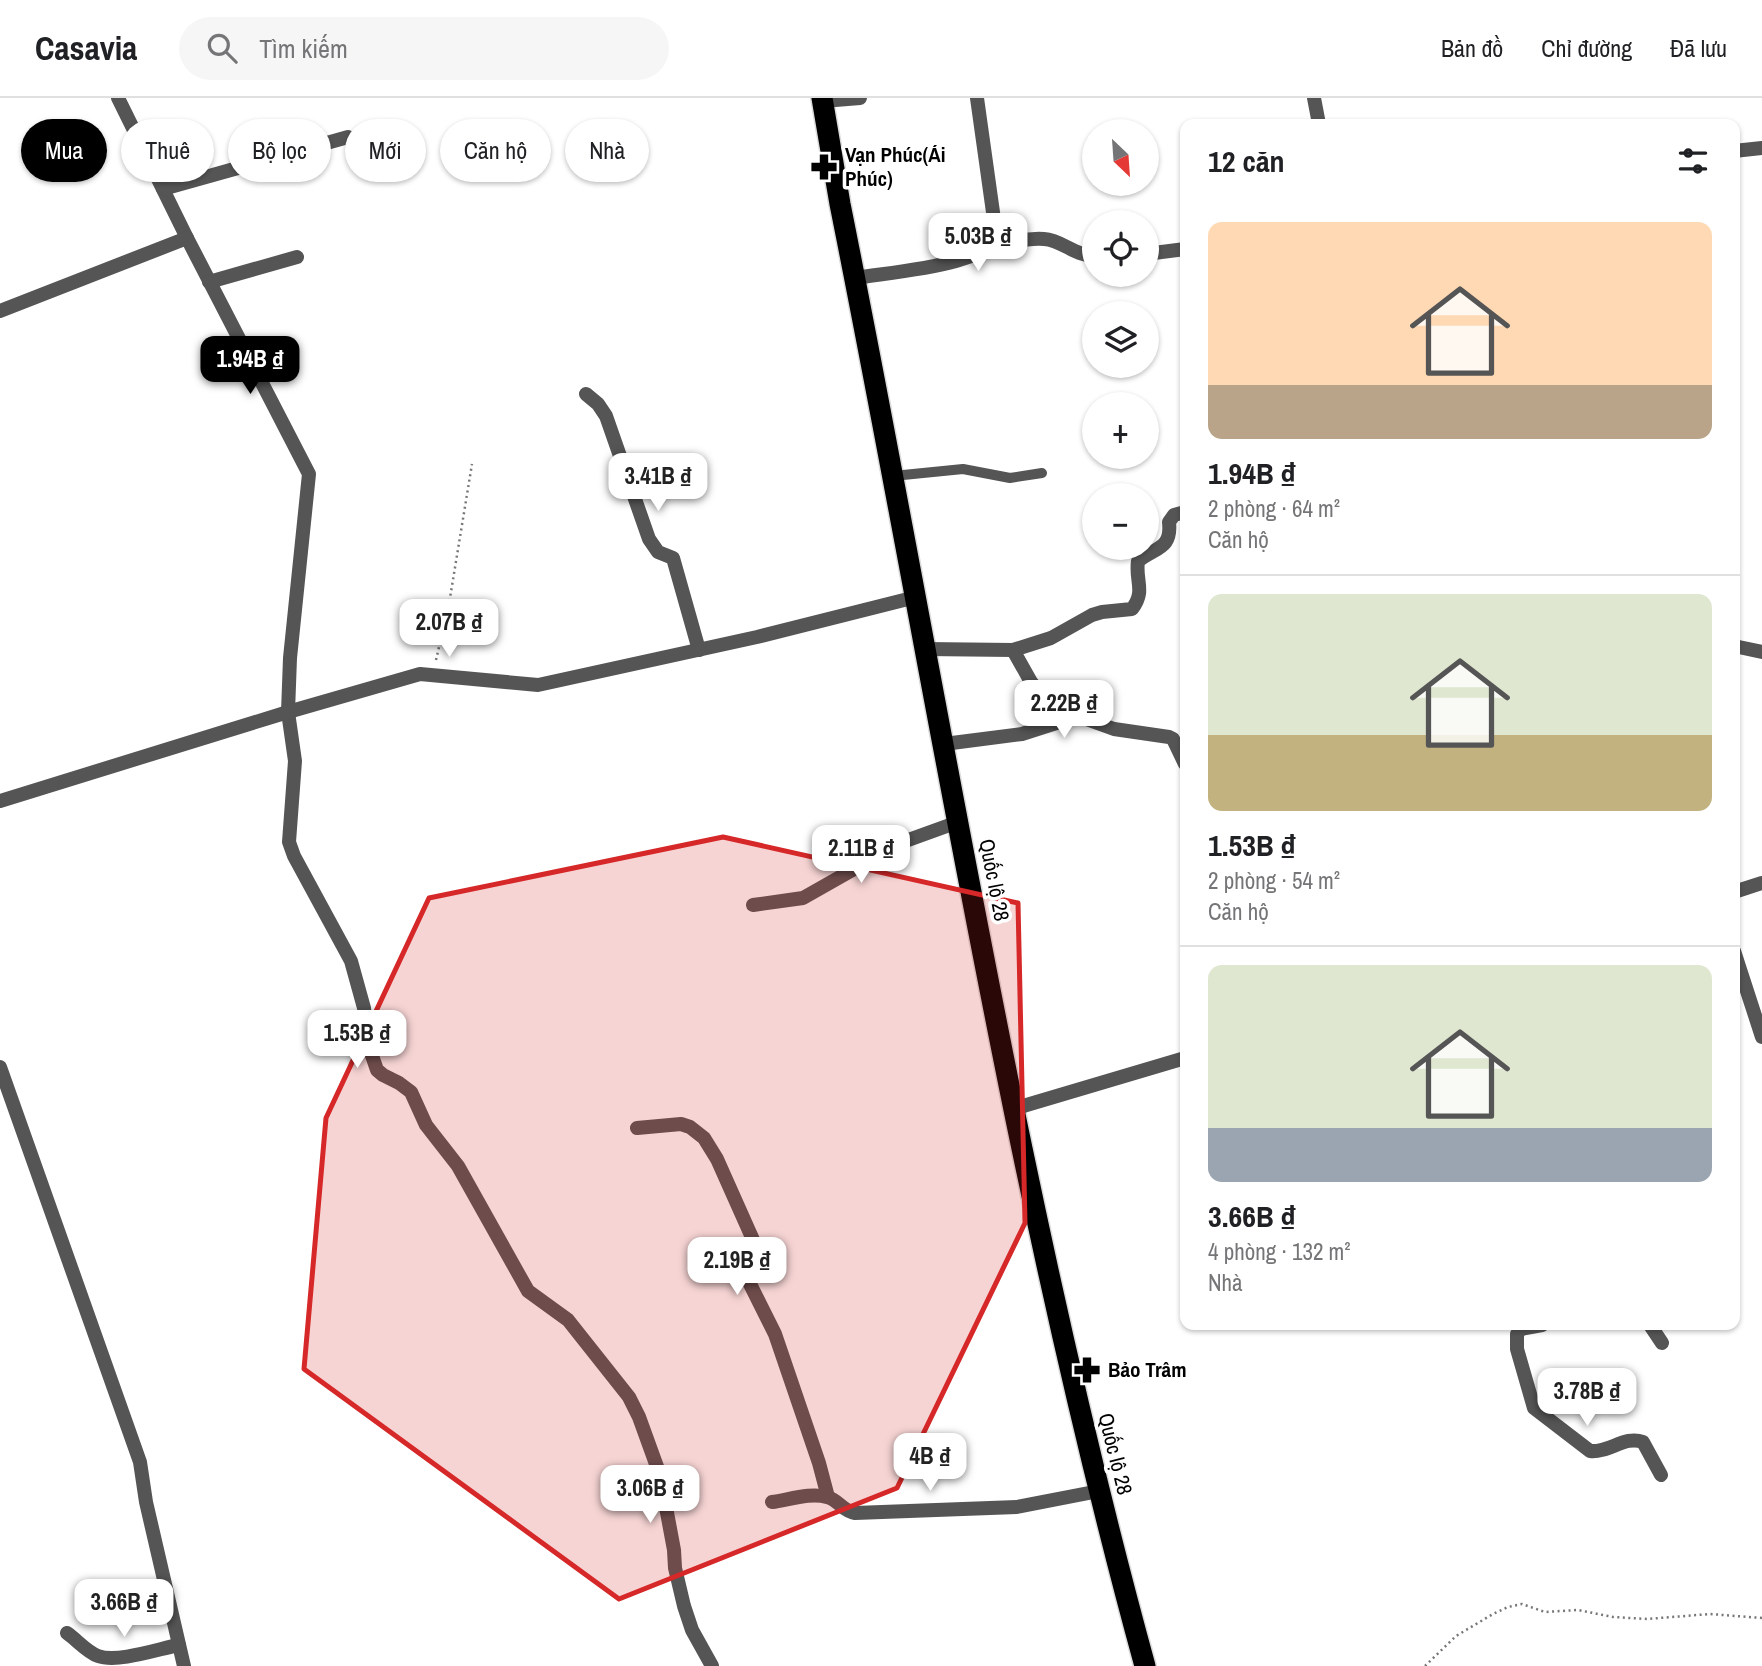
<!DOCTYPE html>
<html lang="vi">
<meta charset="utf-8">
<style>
body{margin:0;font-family:"Archivo Narrow",sans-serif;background:#f6f6f6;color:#202124;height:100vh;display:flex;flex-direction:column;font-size:26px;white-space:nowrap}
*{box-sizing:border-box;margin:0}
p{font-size:23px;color:#757577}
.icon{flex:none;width:38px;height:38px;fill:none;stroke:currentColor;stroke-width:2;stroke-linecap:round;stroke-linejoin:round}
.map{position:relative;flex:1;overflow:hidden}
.drawer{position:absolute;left:1180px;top:21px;width:560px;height:1211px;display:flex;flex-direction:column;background:#fff;border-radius:14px;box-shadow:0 2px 5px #0004}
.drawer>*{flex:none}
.guide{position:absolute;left:21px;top:21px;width:665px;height:63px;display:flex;gap:14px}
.needle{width:46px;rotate:155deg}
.controls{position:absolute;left:1082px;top:21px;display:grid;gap:14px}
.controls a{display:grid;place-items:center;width:77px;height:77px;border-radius:50%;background:#fff;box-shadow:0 2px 5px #0004;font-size:35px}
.price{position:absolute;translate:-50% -60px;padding:0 16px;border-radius:14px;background:#fff;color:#222;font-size:23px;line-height:46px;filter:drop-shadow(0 2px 4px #0008)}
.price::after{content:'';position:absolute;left:50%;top:42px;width:21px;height:16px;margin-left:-10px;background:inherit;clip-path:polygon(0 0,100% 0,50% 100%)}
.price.active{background:#000;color:#fff}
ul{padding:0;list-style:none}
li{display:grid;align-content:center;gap:14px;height:371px;padding:0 28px}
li+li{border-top:2px solid #e0e0e0}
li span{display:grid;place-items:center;height:217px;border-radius:14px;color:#555}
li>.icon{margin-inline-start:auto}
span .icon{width:126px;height:126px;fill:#fffc;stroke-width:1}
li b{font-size:30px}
h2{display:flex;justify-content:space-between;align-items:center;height:84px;padding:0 28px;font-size:30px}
.chip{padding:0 24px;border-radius:32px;background:#fff;box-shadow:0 2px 5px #0004;font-size:24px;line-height:63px}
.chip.active{background:#000;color:#fff}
header{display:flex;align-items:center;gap:42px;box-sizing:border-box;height:98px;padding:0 35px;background:#fff;border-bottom:2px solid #e0e0e0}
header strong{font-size:33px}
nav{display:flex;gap:38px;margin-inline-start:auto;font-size:24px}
.search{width:490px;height:63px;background:#f6f6f6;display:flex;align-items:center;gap:18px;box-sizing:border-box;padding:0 24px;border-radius:38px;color:#757577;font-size:26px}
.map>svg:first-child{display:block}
</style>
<header>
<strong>Casavia</strong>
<div class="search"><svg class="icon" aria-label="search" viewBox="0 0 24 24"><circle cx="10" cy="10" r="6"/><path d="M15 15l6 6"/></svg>Tìm kiếm</div>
<nav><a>Bản đồ</a><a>Chỉ đường</a><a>Đã lưu</a></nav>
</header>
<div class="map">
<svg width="1762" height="1568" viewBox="0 0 1762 1568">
<rect width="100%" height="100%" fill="#fff"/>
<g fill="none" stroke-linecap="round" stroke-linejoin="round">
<g stroke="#dbdbdb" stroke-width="24">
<path id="highway" d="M822,0L840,106C938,594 1013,1088 1145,1568"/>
</g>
<g stroke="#777" stroke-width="2.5" stroke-dasharray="2 3.5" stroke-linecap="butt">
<path d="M436,562L449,506L472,366"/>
<path d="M1425,1568L1456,1538L1493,1516L1508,1509L1522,1506L1545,1514L1578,1512L1613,1519L1647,1521L1710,1516L1762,1520"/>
</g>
<path stroke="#555" stroke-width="10" d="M893,378L963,371L1010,380L1042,375"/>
<g stroke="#555" stroke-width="14">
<path d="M118,0L187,140L309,376L290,560L288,614L295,663L289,744L294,758L351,863L364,910L368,946L377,972L383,977L399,985L411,994L426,1027L458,1068L528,1193L568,1222L629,1299L639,1319L660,1377L674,1452L675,1470L684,1508L692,1532L712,1568"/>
<path d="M977,0L998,150"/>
<path d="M1314,0L1319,26"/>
<path d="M823,3L860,0"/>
<path d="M1734,53L1762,50"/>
<path d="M163,91L348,39"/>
<path d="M1146,156L1185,151"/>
<path d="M855,180C889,175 923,172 956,163C984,155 1014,139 1044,141C1062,142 1075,158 1094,158"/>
<path d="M209,184L297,159"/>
<path d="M0,213L187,140"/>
<path d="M586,296L598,306L606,318L649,441L658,454L673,460L699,552"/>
<path d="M1734,548L1762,554"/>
<path d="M925,551L1013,552L1051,540L1092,517L1102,514L1132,511C1146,493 1135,483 1138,463C1156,449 1172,451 1169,424L1174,417L1185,414"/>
<path d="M1013,552L1031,584L1046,602L1078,618"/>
<path d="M944,646L1022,636L1078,618L1114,631L1169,639L1173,641L1185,666"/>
<path d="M0,703L288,614L420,576L538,587L757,539L916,499"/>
<path d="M1734,794L1762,785"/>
<path d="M753,807L803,800L900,745L958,724"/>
<path d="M1734,853L1762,939"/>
<path d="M0,969L140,1364L146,1404L184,1568"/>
<path d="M1013,1011L1185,960"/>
<path d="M637,1030L681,1026L690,1029L704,1040L717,1061L754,1144V1151L744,1162L746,1178L775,1236L819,1365L828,1399"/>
<path d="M1542,1227L1521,1231L1517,1236V1251L1534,1310L1590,1353C1609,1355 1625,1337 1643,1344L1661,1377"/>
<path d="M1650,1227L1662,1245"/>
<path d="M772,1404C788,1402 811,1394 827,1399C839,1402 842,1413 855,1415L1017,1409L1099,1393"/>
<path d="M67,1535C77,1542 87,1554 98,1558C118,1565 158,1551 179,1547"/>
</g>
<use href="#highway" stroke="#000" stroke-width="21"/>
</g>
<path fill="#d62828" fill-opacity="0.2" stroke="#d62828" stroke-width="5" stroke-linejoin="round" d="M723,739L1018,805L1025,1125L897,1390L619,1501L304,1271L326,1020L429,800Z"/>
<defs>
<g id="pharmacy-bare" transform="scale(2.1)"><path d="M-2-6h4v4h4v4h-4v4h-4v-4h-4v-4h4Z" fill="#000" stroke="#fff" stroke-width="2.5" paint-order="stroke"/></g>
</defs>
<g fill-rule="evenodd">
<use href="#pharmacy-bare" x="824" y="69"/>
<use href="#pharmacy-bare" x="1087" y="1272"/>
</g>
<g text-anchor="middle" stroke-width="7" stroke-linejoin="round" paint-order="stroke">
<g font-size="21" font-weight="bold" fill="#000" stroke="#fff" text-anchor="start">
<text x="845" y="64">Vạn Phúc(Ái<tspan x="845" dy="24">Phúc)</tspan></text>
<text x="1108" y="1279">Bảo Trâm</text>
</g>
<g font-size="21" fill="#000" stroke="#fff">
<text transform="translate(994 782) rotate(79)" y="7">Quốc lộ 28</text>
<text transform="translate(1115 1356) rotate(76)" y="7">Quốc lộ 28</text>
</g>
</g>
</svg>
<div class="controls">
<a><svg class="needle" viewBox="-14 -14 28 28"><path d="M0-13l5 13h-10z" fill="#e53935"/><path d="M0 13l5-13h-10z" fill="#757577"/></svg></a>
<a><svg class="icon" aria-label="locate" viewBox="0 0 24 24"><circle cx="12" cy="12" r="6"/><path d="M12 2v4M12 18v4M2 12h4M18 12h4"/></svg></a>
<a><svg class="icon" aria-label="layers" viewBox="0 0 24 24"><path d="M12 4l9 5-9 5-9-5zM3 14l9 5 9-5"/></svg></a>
<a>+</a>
<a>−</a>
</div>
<b class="price" style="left:978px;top:175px">5.03B ₫</b>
<b class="price active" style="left:250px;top:298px">1.94B ₫</b>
<b class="price" style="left:658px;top:415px">3.41B ₫</b>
<b class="price" style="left:449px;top:561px">2.07B ₫</b>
<b class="price" style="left:1064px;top:642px">2.22B ₫</b>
<b class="price" style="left:861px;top:787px">2.11B ₫</b>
<b class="price" style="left:357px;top:972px">1.53B ₫</b>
<b class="price" style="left:737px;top:1199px">2.19B ₫</b>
<b class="price" style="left:1587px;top:1330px">3.78B ₫</b>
<b class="price" style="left:930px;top:1395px">4B ₫</b>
<b class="price" style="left:650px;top:1427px">3.06B ₫</b>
<b class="price" style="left:124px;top:1541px">3.66B ₫</b>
<div class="guide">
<a class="chip active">Mua</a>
<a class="chip">Thuê</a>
<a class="chip">Bộ lọc</a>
<a class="chip">Mới</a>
<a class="chip">Căn hộ</a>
<a class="chip">Nhà</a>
</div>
<section class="drawer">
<h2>12 căn<svg class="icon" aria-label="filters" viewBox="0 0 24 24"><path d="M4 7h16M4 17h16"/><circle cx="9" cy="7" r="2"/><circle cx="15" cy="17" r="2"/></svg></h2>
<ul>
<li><span style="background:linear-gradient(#ffd9b3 75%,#b9a48a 0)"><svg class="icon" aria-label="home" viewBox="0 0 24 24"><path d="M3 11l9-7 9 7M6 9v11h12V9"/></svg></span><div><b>1.94B ₫</b><p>2 phòng · 64 m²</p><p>Căn hộ</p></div></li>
<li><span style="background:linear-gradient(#dfe7d0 65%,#c2b280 0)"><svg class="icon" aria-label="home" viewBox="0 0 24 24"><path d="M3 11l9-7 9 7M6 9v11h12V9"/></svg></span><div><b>1.53B ₫</b><p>2 phòng · 54 m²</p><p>Căn hộ</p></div></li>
<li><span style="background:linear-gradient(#dfe7d0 75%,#9aa5b1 0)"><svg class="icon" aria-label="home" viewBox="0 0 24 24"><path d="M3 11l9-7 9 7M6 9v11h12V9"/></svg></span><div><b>3.66B ₫</b><p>4 phòng · 132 m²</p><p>Nhà</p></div></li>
</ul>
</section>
</div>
